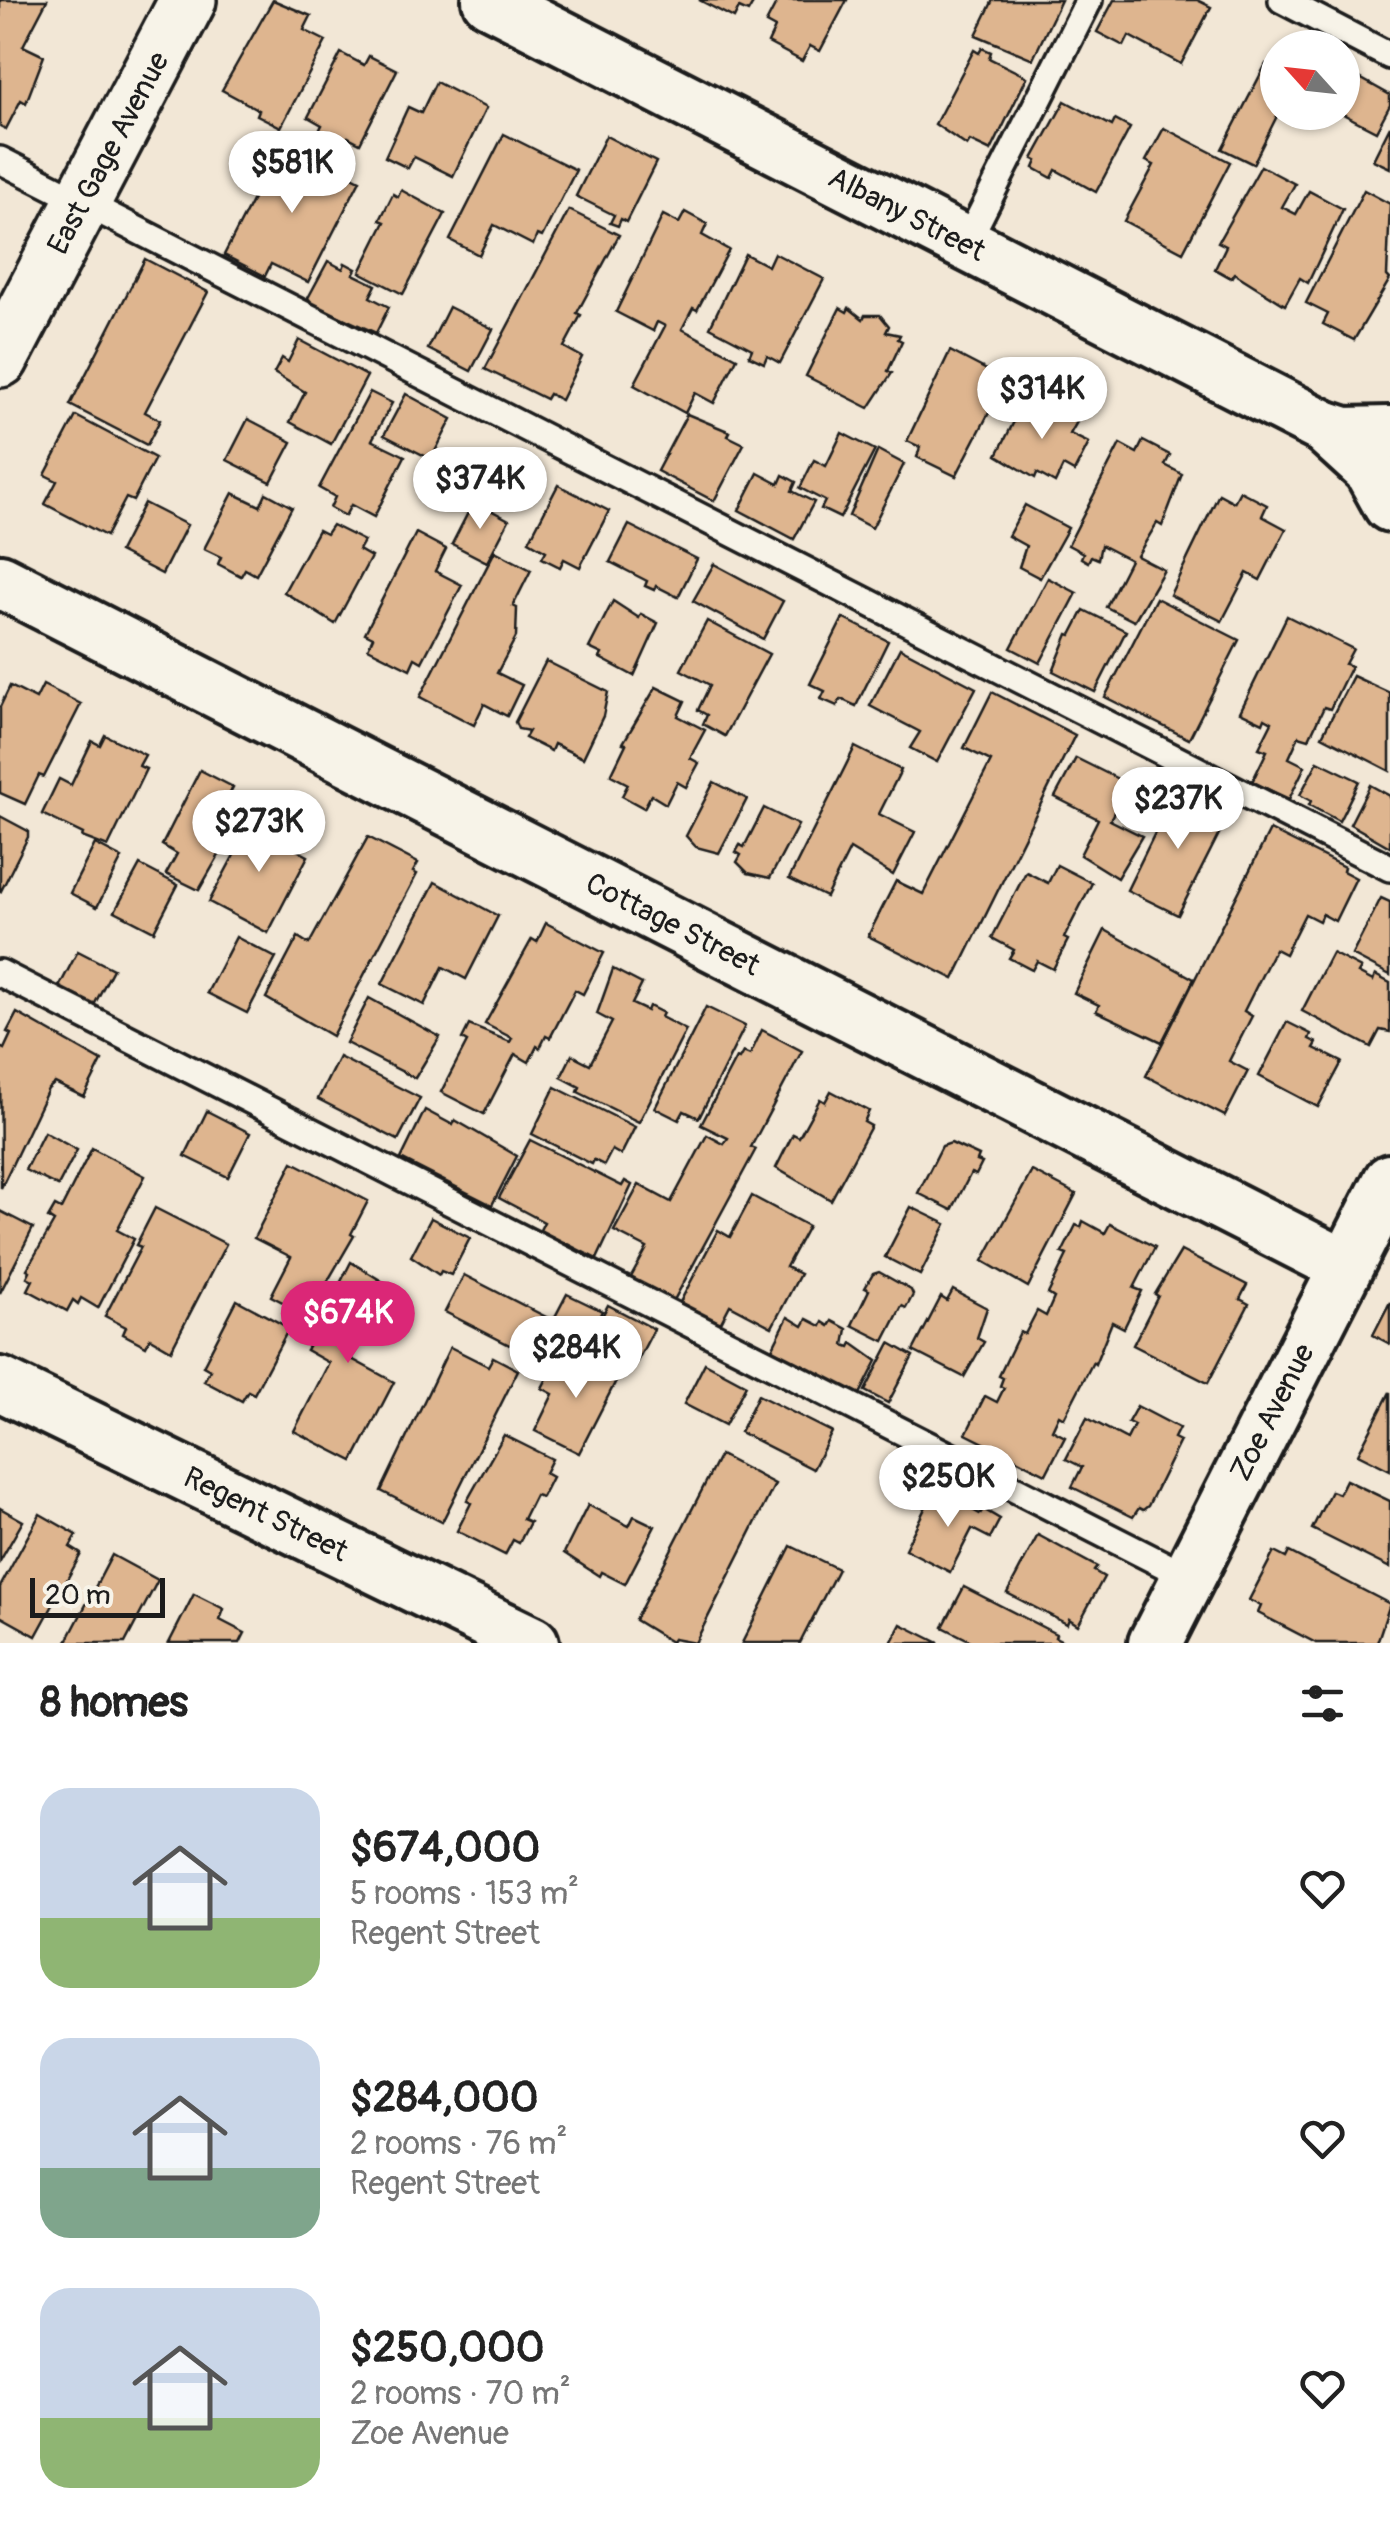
<!DOCTYPE html>
<meta charset="utf-8">
<style>
body{margin:0;font-family:Pangolin,sans-serif;background:#f2f2f2;color:#222;height:100vh;display:flex;flex-direction:column;font-size:38px;white-space:nowrap}
*{box-sizing:border-box;margin:0}
p{font-size:32px;color:#767676}
.icon{flex:none;width:55px;height:55px;fill:none;stroke:currentColor;stroke-width:2;stroke-linecap:round;stroke-linejoin:round}
.map{position:relative;height:1643px;overflow:hidden}
.panel{display:flex;flex-direction:column;background:#fff;flex:1}
.panel>*{flex:none}
.needle{width:65px;rotate:297deg}
.controls{position:absolute;left:1260px;top:30px;display:grid;gap:20px}
.controls a{display:grid;place-items:center;width:100px;height:100px;border-radius:50%;background:#fff;box-shadow:0 2px 8px #0004;font-size:50px}
.scale{position:absolute;left:30px;bottom:25px;width:135px;box-sizing:border-box;padding-left:10px;border:5px solid #1c1c1c;border-top:0;font-size:28px;line-height:35px;white-space:nowrap;color:#1c1c1c;-webkit-text-stroke:8px #f7f3e8;paint-order:stroke}
.price{position:absolute;translate:-50% -85px;padding:0 22px;border-radius:35px;background:#fff;color:#222;font-size:32px;line-height:65px;filter:drop-shadow(0 2px 5px #0008)}
.price::after{content:'';position:absolute;left:50%;top:60px;width:30px;height:22px;margin-left:-15px;background:inherit;clip-path:polygon(0 0,100% 0,50% 100%)}
.price.current{background:#db2777;color:#fff}
ul{padding:0;list-style:none}
li{display:flex;align-items:center;gap:30px;height:250px;padding:0 40px}
li span{display:grid;place-items:center;flex:none;width:280px;height:200px;border-radius:30px;color:#555}
li>.icon{margin-inline-start:auto}
span .icon{width:120px;height:120px;fill:#fffc;stroke-width:1}
li b{font-size:42px}
h2{display:flex;justify-content:space-between;align-items:center;height:120px;padding:0 40px;font-size:42px}
.map>svg:first-child{display:block}
</style>
<div class="map">
<svg width="1390" height="1643" viewBox="0 0 1390 1643">
<rect width="100%" height="100%" fill="#f2e7d6"/>
<filter id="ink" filterUnits="userSpaceOnUse"><feTurbulence type="fractalNoise" baseFrequency=".01" numOctaves="2"/><feDisplacementMap in="SourceGraphic" scale="20" xChannelSelector="R" yChannelSelector="G"/><feConvolveMatrix kernelMatrix="1 2 1 2 8 2 1 2 1" color-interpolation-filters="sRGB"/></filter>
<g filter="url(#ink)">
<g fill="#deb58f" stroke="#1c1c1c" stroke-width="2.5">
<path d="M0,0H47L23,46L44,56L26,103L21,100L6,129L0,126Z"/>
<path d="M273,0L311,16L304,30L326,41L281,127L257,115L259,110L222,90Z"/>
<path d="M699,0H755L748,12L739,8L734,18Z"/>
<path d="M778,0H847L820,51L810,46L802,61L768,43L775,28L766,23Z"/>
<path d="M993,0H1061L1033,59L976,35Z"/>
<path d="M1114,0H1197L1211,7L1181,64L1129,36L1124,46L1097,32Z"/>
<path d="M982,48L991,52L989,58L1027,77L991,151L970,141L967,146L935,124L974,50L979,53Z"/>
<path d="M341,53L364,65L369,56L397,70L360,143L348,137L340,152L315,139L322,125L308,117Z"/>
<path d="M1266,64L1278,70L1279,112L1253,164L1222,149Z"/>
<path d="M1342,68L1390,95V105L1376,131L1339,112H1342Z"/>
<path d="M436,82L486,108L453,176L414,157L408,168L385,157L408,107L421,113Z"/>
<path d="M1065,101L1112,126L1115,120L1130,128L1096,192L1056,170L1052,178L1034,168L1037,161L1033,159Z"/>
<path d="M1390,126V168L1373,160Z"/>
<path d="M1164,128L1230,162L1183,252L1124,221L1154,165L1146,161Z"/>
<path d="M504,134L576,170L542,237L537,235L533,245L494,225L479,255L450,240Z"/>
<path d="M606,136L656,162L626,222L621,219L618,226L610,223L614,215L576,196Z"/>
<path d="M281,145L316,163L318,159L360,180L308,282L271,264L265,276L224,255Z"/>
<path d="M1261,166L1295,184L1282,207L1296,214L1309,191L1343,209L1308,283L1300,278L1285,305L1234,273L1231,278L1215,269L1226,246L1218,242Z"/>
<path d="M401,190L445,214L403,294L360,272L385,222L380,220L393,194L398,197Z"/>
<path d="M1364,190L1390,204L1387,276L1390,279L1354,340L1323,324L1328,314L1306,303Z"/>
<path d="M569,210L619,235L577,313L581,315L564,347L582,357L561,400L549,394L546,399L485,369Z"/>
<path d="M685,212L707,224L702,235L729,250L697,310L693,308L682,329L737,358L714,403L695,393L685,413L634,385L665,326L657,322L653,331L616,312L663,215L679,223Z"/>
<path d="M774,253L824,279L780,363L767,356L764,363L749,356L752,349L710,327L745,254L768,266Z"/>
<path d="M145,259L208,292L145,412L160,420L147,445L70,405Z"/>
<path d="M328,261L343,269L345,263L356,269L353,274L376,285L370,297L389,307L376,333L314,305L308,298Z"/>
<path d="M449,307L493,329L471,371L428,349Z"/>
<path d="M840,308L847,312L849,308L863,319L865,315H880L889,326L886,332L900,335L898,339L902,341L888,371L892,373L869,408L806,376Z"/>
<path d="M299,340L367,376L331,444L290,422L305,392L274,373L282,358L288,362Z"/>
<path d="M950,351L1006,380L956,476L917,457L920,447L907,441Z"/>
<path d="M370,392L392,403L372,440L405,456L374,517L351,505L345,516L330,508L335,497L319,488Z"/>
<path d="M406,394L452,419L431,459L384,435Z"/>
<path d="M1027,396L1077,422L1070,434L1089,443L1074,472L1063,466L1055,483L1037,473L1035,478L997,455Z"/>
<path d="M687,414L730,432L728,436L744,444L714,501L657,471Z"/>
<path d="M76,416L155,458L133,501L126,498L106,536L45,504L57,481L45,475Z"/>
<path d="M248,419L292,442L271,482L227,460Z"/>
<path d="M842,433L875,450L840,518L821,509L825,501L800,488L814,460L826,466Z"/>
<path d="M1143,441L1170,455L1165,465L1182,474L1162,526L1157,523L1137,556L1164,570L1134,621L1106,607L1130,560L1101,545L1098,559L1091,556L1088,562L1081,558L1083,553L1068,545L1120,444L1137,453Z"/>
<path d="M878,450L904,464L872,528L849,516Z"/>
<path d="M758,473L779,484L783,475L796,482L792,491L814,502L794,539L739,510Z"/>
<path d="M558,485L609,511L580,567L564,559L560,567L542,558L546,551L529,541Z"/>
<path d="M1240,491L1267,505L1262,516L1286,529L1260,580L1247,573L1222,621L1170,595L1219,494L1234,502Z"/>
<path d="M233,493L260,506L266,493L292,507L256,575L245,569L241,576L218,564L221,557L204,549Z"/>
<path d="M474,501L509,520L487,562L452,544Z"/>
<path d="M144,503L187,525L162,574L119,552Z"/>
<path d="M1025,505L1068,528L1040,578L1019,567L1026,546L1008,536Z"/>
<path d="M332,525L364,541L359,550L371,557L335,624L284,592L318,530L326,534Z"/>
<path d="M629,525L697,559L678,597L656,586L654,590L645,586L647,581L610,562Z"/>
<path d="M416,533L446,549L435,571L462,585L422,662L415,658L410,669L368,648L373,637L365,633Z"/>
<path d="M495,551L531,570L513,606L517,608L516,637L497,673L522,685L507,716L484,704L474,725L420,697Z"/>
<path d="M714,564L783,601L763,639L693,601Z"/>
<path d="M1048,578L1077,593L1040,663L1011,648Z"/>
<path d="M1156,598L1239,640L1189,739L1105,697Z"/>
<path d="M613,601L639,618L641,614L658,623L634,676L600,658L602,654L589,648Z"/>
<path d="M1084,610L1126,631L1095,692L1053,671L1068,634L1071,635Z"/>
<path d="M1287,616L1353,649L1345,664L1351,666L1330,709L1324,707L1309,739L1299,736L1289,758L1305,766L1289,799L1252,782L1267,751L1259,748L1272,722L1265,718L1263,723L1240,712Z"/>
<path d="M843,618L888,641L856,706L841,699L837,706L821,699L825,691L810,684Z"/>
<path d="M707,621L769,654L725,736L703,724L707,715L698,710L710,685L681,670Z"/>
<path d="M900,648L976,688L937,762L910,748L920,732L870,706Z"/>
<path d="M546,661L608,692L603,716L583,758L554,744L551,751L525,738L529,731L518,729L515,722Z"/>
<path d="M1353,676L1390,693V771L1322,736Z"/>
<path d="M43,685L81,704L44,777L39,775L25,804L0,793V707L10,686L36,699Z"/>
<path d="M656,687L685,701L678,716L705,730L690,758L699,763L686,787L677,782L666,804L651,795L644,808L622,796L628,784L611,775L626,744L623,743Z"/>
<path d="M992,692L1075,735L954,979L868,936L896,881L923,894L991,761L964,748Z"/>
<path d="M105,735L145,755L139,766L146,769L108,847L82,837L83,834L42,814L59,779L71,785L92,741L100,745Z"/>
<path d="M855,747L901,770L879,814L915,832L893,875L850,849L826,897L789,879Z"/>
<path d="M1076,758L1128,784L1110,820L1142,836L1117,878L1080,855L1098,819L1055,797Z"/>
<path d="M1318,761L1359,781L1339,821L1309,805L1311,801L1300,795Z"/>
<path d="M200,770L233,787L227,799L246,808L199,890L166,874L177,854L162,845Z"/>
<path d="M714,782L747,799L719,853L696,847L686,836Z"/>
<path d="M1370,785L1390,796V847L1350,824Z"/>
<path d="M1177,788L1229,814L1178,915L1127,890Z"/>
<path d="M764,808L798,825L770,878L748,873L737,862L741,855L736,852L740,845L744,847Z"/>
<path d="M256,814L288,830L282,842L308,856L268,933L209,902Z"/>
<path d="M0,816L28,831V837L0,893Z"/>
<path d="M1270,830L1344,867L1343,871L1356,878L1335,921L1322,914L1319,921L1305,914L1285,954L1275,949L1244,1011L1252,1016L1229,1061L1248,1071L1225,1116L1146,1076Z"/>
<path d="M368,837L418,863L413,872L417,874L332,1036L266,998L298,937L309,944Z"/>
<path d="M95,844L122,858L97,907L70,893Z"/>
<path d="M140,865L178,885L154,931L115,911Z"/>
<path d="M1057,865L1092,883L1064,938L1068,940L1053,969L1037,961L1032,970L1009,958L1014,950L992,938L1026,872L1048,883Z"/>
<path d="M435,882L498,916L466,979L443,967L424,1005L382,984Z"/>
<path d="M1381,898L1390,902V975L1352,955Z"/>
<path d="M546,923L604,953L583,994L575,990L550,1038L546,1036L540,1048L537,1046L529,1062L515,1054L484,1114L441,1092L467,1042L462,1039L469,1025L510,1042L512,1038L485,1024L532,939L537,942Z"/>
<path d="M1105,930L1194,979L1162,1042L1096,1011L1099,1005L1074,993Z"/>
<path d="M236,937L276,958L247,1013L207,993Z"/>
<path d="M78,951L113,969L93,1007L58,989Z"/>
<path d="M1332,953L1361,968L1358,973L1373,981L1375,975L1390,983V1032L1380,1030L1371,1047L1302,1011Z"/>
<path d="M613,969L642,984L632,1004L647,1011L649,1006L663,1013L661,1017L686,1030L639,1122L578,1092L580,1087L561,1077L572,1055L590,1064L612,1022L597,1014Z"/>
<path d="M369,998L440,1037L415,1078L346,1043Z"/>
<path d="M706,1007L745,1026L699,1118L684,1111L679,1120L655,1108Z"/>
<path d="M17,1013L102,1061L84,1097L55,1083L48,1089L1,1188L0,1047L4,1049L11,1034L7,1032Z"/>
<path d="M1287,1022L1311,1034L1309,1039L1317,1043L1314,1048L1342,1062L1318,1107L1259,1076Z"/>
<path d="M762,1030L802,1051L751,1147L756,1149L673,1302L630,1279L647,1248L614,1231L639,1185L671,1202L707,1135L724,1144L728,1138L701,1125L736,1058L739,1059L743,1052L750,1055Z"/>
<path d="M339,1057L420,1098L398,1140L318,1099Z"/>
<path d="M555,1087L635,1127L621,1155L612,1150L604,1165L594,1160L592,1164L532,1134Z"/>
<path d="M831,1091L869,1111L864,1122L871,1126L831,1200L776,1168L793,1134L799,1137L820,1099L825,1102Z"/>
<path d="M425,1110L453,1125L455,1120L517,1156L492,1205L401,1159Z"/>
<path d="M207,1111L250,1133L228,1177L185,1156Z"/>
<path d="M44,1132L77,1150L58,1186L25,1170Z"/>
<path d="M530,1140L622,1186L625,1181L632,1185L597,1259L540,1230L544,1222L499,1198Z"/>
<path d="M951,1143L979,1156L977,1161L982,1163L976,1175L971,1173L952,1210L918,1193L942,1146Z"/>
<path d="M92,1148L145,1176L117,1230L134,1239L98,1308L81,1298L78,1304L73,1300L67,1311L28,1290L33,1280L27,1277L30,1271L27,1269L54,1222L48,1218L55,1206L61,1209Z"/>
<path d="M293,1162L368,1201L351,1234L354,1236L308,1315L271,1296L291,1257L254,1238Z"/>
<path d="M1032,1171L1076,1194L1028,1287L983,1261Z"/>
<path d="M752,1196L808,1226L786,1267L800,1274L772,1327L730,1305L718,1328L678,1306L718,1230L730,1237Z"/>
<path d="M911,1207L946,1224L920,1275L885,1257Z"/>
<path d="M155,1208L226,1244L171,1350L150,1338L146,1346L123,1334L126,1327L105,1316L141,1247L136,1245Z"/>
<path d="M0,1211L33,1228L0,1293Z"/>
<path d="M431,1218L470,1238L451,1275L441,1271L439,1275L411,1256Z"/>
<path d="M1083,1221L1105,1233L1110,1224L1155,1247L1134,1288L1142,1291L1124,1328L1112,1322L1095,1364L1093,1362L1064,1418L1059,1415L1052,1430L1065,1437L1046,1474L966,1434L985,1396L997,1402L1004,1388L1000,1386L1003,1378L999,1376L1020,1332L1025,1334L1037,1311L1046,1316L1054,1298L1048,1294L1067,1255L1062,1253L1076,1225L1081,1227Z"/>
<path d="M1181,1251L1247,1285L1240,1299L1249,1304L1208,1383L1133,1345L1158,1296L1155,1294Z"/>
<path d="M351,1262L401,1293L384,1326L374,1321L366,1336L360,1333L348,1357L394,1382L353,1461L294,1431L329,1363L306,1350Z"/>
<path d="M879,1272L911,1290L913,1295L906,1308L902,1306L884,1341L852,1325L869,1290L865,1288L873,1274Z"/>
<path d="M464,1275L550,1319L531,1356L445,1312Z"/>
<path d="M953,1290L987,1308L977,1338L984,1342L964,1377L913,1351L941,1297L947,1301Z"/>
<path d="M567,1294L602,1311L581,1352L546,1334Z"/>
<path d="M237,1300L289,1328L254,1394L248,1391L242,1401L204,1381L210,1370L203,1366Z"/>
<path d="M1390,1302V1344L1373,1335Z"/>
<path d="M608,1305L654,1329L633,1369L593,1349L591,1353L585,1349Z"/>
<path d="M788,1317L803,1326L807,1319L821,1326L823,1322L829,1326L832,1321L847,1329L844,1345L850,1347L852,1343L877,1361L858,1398L770,1353Z"/>
<path d="M890,1343L913,1356L888,1403L865,1391Z"/>
<path d="M450,1347L488,1366L493,1357L518,1370L442,1522L381,1491Z"/>
<path d="M575,1351L620,1373L579,1453L535,1431L553,1394L542,1388L553,1367L564,1373Z"/>
<path d="M705,1363L746,1385L725,1425L684,1404Z"/>
<path d="M1390,1392V1470L1358,1454Z"/>
<path d="M758,1395L832,1432L813,1469L740,1432Z"/>
<path d="M1137,1406L1179,1428L1174,1438L1180,1441L1148,1506L1143,1510L1139,1508L1133,1517L1072,1487L1082,1467L1066,1459L1087,1418L1127,1439L1134,1425L1128,1422Z"/>
<path d="M504,1435L552,1459L545,1473L552,1477L542,1497L535,1495L523,1519L530,1522L519,1543L513,1540L505,1555L457,1531L471,1503L467,1501Z"/>
<path d="M720,1455L775,1484L695,1643L673,1639L671,1642L635,1620Z"/>
<path d="M1346,1480L1390,1501V1568L1312,1529L1331,1491L1339,1494Z"/>
<path d="M952,1493L972,1503L969,1508L980,1514L983,1509L1000,1519L990,1538L972,1529L950,1572L905,1549L932,1494L947,1502Z"/>
<path d="M588,1505L629,1526L634,1516L655,1526L625,1584L601,1572L599,1576L564,1553Z"/>
<path d="M0,1508L23,1521L0,1561Z"/>
<path d="M40,1514L77,1535L70,1547L81,1554L36,1636L0,1616V1587Z"/>
<path d="M1038,1535L1097,1567L1094,1571L1104,1577L1078,1625L1069,1619L1067,1624L1007,1593Z"/>
<path d="M791,1546L838,1569L800,1643H742Z"/>
<path d="M1274,1552L1286,1558L1289,1552L1390,1604L1377,1643H1316L1258,1613L1261,1606L1249,1600Z"/>
<path d="M112,1555L158,1580L125,1643H66Z"/>
<path d="M964,1587L1056,1634L1055,1637L1067,1643H975L943,1627Z"/>
<path d="M194,1594L224,1609L220,1620L245,1633L240,1643H169Z"/>
<path d="M901,1624L939,1643H891Z"/>
</g>
<g fill="none" stroke-linecap="round" stroke-linejoin="round">
<g stroke="#1c1c1c" stroke-width="32">
<g id="lane">
<path d="M1282,0L1390,56"/>
<path d="M0,160L1390,868"/>
<path d="M966,244L1089,0"/>
<path d="M0,973L1188,1577"/>
</g>
</g>
<g stroke="#1c1c1c" stroke-width="60">
<g id="street">
<path d="M489,0L1324,427L1345,434L1390,433"/>
<path d="M1324,427L1370,469L1390,505"/>
<path d="M0,581L1346,1267"/>
<path d="M0,1384L532,1643"/>
<path d="M1155,1643L1390,1181"/>
</g>
</g>
<g stroke="#1c1c1c" stroke-width="62">
<path id="secondary" d="M0,359L188,0"/>
</g>
<use href="#lane" stroke="#f7f3e8" stroke-width="25"/>
<use href="#street" stroke="#f7f3e8" stroke-width="52"/>
<use href="#secondary" stroke="#f7f3e8" stroke-width="55"/>
</g>
</g>
<g text-anchor="middle" stroke-width="8" stroke-linejoin="round" paint-order="stroke">
<g font-size="30" fill="#1c1c1c" stroke="#f7f3e8">
<text transform="translate(108 153) rotate(-62)" y="10">East Gage Avenue</text>
<text transform="translate(907 214) rotate(27)" y="10">Albany Street</text>
<text transform="translate(673 924) rotate(27)" y="10">Cottage Street</text>
<text transform="translate(1272 1412) rotate(-63)" y="10">Zoe Avenue</text>
<text transform="translate(266 1514) rotate(26)" y="10">Regent Street</text>
</g>
</g>
</svg>
<div class="controls">
<a><svg class="needle" viewBox="-14 -14 28 28"><path d="M0-13l5 13h-10z" fill="#e53935"/><path d="M0 13l5-13h-10z" fill="#767676"/></svg></a>
</div>
<div class="scale">20 m</div>
<b class="price" style="left:292px;top:216px">$581K</b>
<b class="price" style="left:1042px;top:442px">$314K</b>
<b class="price" style="left:480px;top:532px">$374K</b>
<b class="price" style="left:1178px;top:852px">$237K</b>
<b class="price" style="left:259px;top:875px">$273K</b>
<b class="price current" style="left:348px;top:1366px">$674K</b>
<b class="price" style="left:576px;top:1401px">$284K</b>
<b class="price" style="left:948px;top:1530px">$250K</b>
</div>
<section class="panel">
<h2>8 homes<svg class="icon" aria-label="filters" viewBox="0 0 24 24"><path d="M4 7h16M4 17h16"/><circle cx="9" cy="7" r="2"/><circle cx="15" cy="17" r="2"/></svg></h2>
<ul>
<li><span style="background:linear-gradient(#c9d6e8 65%,#8fb573 0)"><svg class="icon" aria-label="home" viewBox="0 0 24 24"><path d="M3 11l9-7 9 7M6 9v11h12V9"/></svg></span><div><b>$674,000</b><p>5 rooms · 153 m²</p><p>Regent Street</p></div><svg class="icon" aria-label="heart" viewBox="0 0 24 24"><path d="M12 20l-8-8c-3-5 5-10 8-4 3-6 11-1 8 4z"/></svg></li>
<li><span style="background:linear-gradient(#c9d6e8 65%,#7fa58c 0)"><svg class="icon" aria-label="home" viewBox="0 0 24 24"><path d="M3 11l9-7 9 7M6 9v11h12V9"/></svg></span><div><b>$284,000</b><p>2 rooms · 76 m²</p><p>Regent Street</p></div><svg class="icon" aria-label="heart" viewBox="0 0 24 24"><path d="M12 20l-8-8c-3-5 5-10 8-4 3-6 11-1 8 4z"/></svg></li>
<li><span style="background:linear-gradient(#c9d6e8 65%,#8fb573 0)"><svg class="icon" aria-label="home" viewBox="0 0 24 24"><path d="M3 11l9-7 9 7M6 9v11h12V9"/></svg></span><div><b>$250,000</b><p>2 rooms · 70 m²</p><p>Zoe Avenue</p></div><svg class="icon" aria-label="heart" viewBox="0 0 24 24"><path d="M12 20l-8-8c-3-5 5-10 8-4 3-6 11-1 8 4z"/></svg></li>
</ul>
</section>
